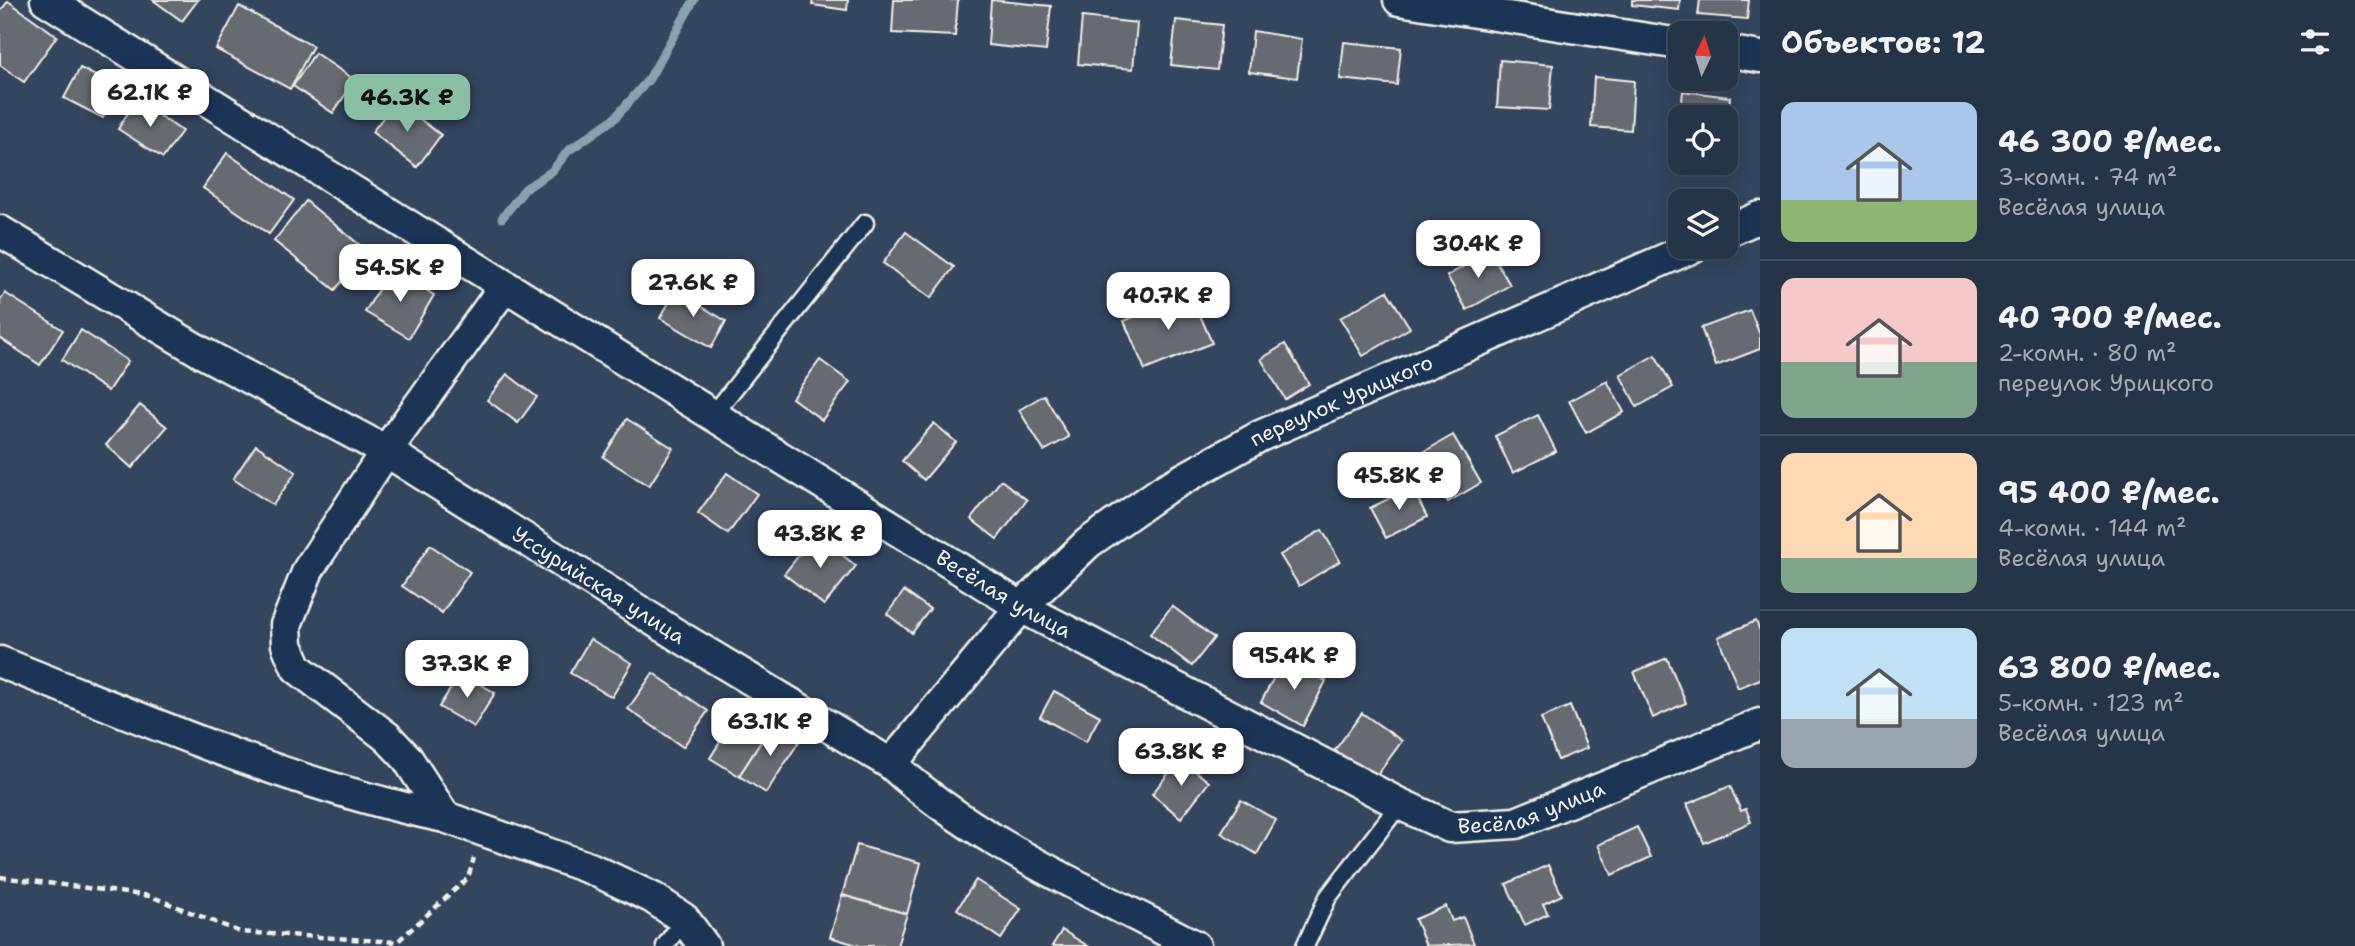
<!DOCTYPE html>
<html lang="ru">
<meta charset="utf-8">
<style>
body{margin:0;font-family:"Shantell Sans",sans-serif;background:#2e3c4e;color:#f1f3f6;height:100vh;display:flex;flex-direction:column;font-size:26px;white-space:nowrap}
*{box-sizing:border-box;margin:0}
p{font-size:23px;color:#a4aab4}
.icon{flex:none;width:38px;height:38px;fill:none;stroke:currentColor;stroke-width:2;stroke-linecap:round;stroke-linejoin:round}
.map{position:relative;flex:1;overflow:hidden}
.side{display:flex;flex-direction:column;background:#263447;width:595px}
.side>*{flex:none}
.needle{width:46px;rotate:4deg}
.fabs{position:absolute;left:1668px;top:21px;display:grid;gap:14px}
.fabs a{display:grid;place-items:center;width:70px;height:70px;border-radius:14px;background:#263447;box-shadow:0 4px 18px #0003,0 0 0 2px #424f60;font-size:35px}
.price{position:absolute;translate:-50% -60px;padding:0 16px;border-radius:14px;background:#fff;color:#222;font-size:23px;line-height:46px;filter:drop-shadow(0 2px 4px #0008)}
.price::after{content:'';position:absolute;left:50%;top:42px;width:21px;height:16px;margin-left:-10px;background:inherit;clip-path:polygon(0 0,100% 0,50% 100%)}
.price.on{background:#8abfa5;color:#111}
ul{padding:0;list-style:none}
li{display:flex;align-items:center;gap:21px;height:175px;padding:0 21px}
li+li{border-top:2px solid #424f60}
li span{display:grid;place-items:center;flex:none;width:196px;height:140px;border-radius:14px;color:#555}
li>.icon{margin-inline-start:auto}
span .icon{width:84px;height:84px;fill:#fffc;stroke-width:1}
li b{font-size:30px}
h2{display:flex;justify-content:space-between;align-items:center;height:84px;padding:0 21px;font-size:30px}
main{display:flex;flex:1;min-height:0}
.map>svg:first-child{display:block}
</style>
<main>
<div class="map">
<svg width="1760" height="946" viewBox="0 0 1760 946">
<rect width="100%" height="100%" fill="#33455f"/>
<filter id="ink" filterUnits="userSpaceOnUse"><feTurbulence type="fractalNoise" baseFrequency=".0143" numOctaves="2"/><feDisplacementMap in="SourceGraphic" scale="14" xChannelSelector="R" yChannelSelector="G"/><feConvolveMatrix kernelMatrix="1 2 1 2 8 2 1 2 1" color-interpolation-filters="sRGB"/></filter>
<g filter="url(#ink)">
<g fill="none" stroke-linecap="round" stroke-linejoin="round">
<path stroke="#89a1b0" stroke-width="9" d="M502,218L525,189L552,171L568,151L615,118L649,79L694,0"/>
</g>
<g fill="#666b71" stroke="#f4f1e8" stroke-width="2">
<path d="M153,0H198L182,21Z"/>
<path d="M813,0H848L847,10L812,5Z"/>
<path d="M894,0H958L955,36L892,33Z"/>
<path d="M991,0L1051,6L1046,51L988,45Z"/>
<path d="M1632,0H1680L1679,10L1632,5Z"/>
<path d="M1700,0H1749L1747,19L1698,15Z"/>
<path d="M8,1L57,36L24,82L0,65V12Z"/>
<path d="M239,6L313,46L290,89L216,49Z"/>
<path d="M1082,17L1137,23L1133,69L1078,64Z"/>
<path d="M1176,20L1222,25L1217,70L1171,65Z"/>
<path d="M1253,31L1302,39L1297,78L1249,72Z"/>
<path d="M1344,42L1401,48L1397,85L1340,79Z"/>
<path d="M315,53L355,80L333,113L293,86Z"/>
<path d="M1500,60L1553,65L1549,110L1497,107Z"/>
<path d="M80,68L119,88L103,118L64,98Z"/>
<path d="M1594,77L1634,81L1631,130L1591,127Z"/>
<path d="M1683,91L1730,97L1726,135V117H1680Z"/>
<path d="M136,100L182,131L163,158L118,129Z"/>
<path d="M396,101L441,135L417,167L372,132Z"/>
<path d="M227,153L294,200L269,234L203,188Z"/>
<path d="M306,201L367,251L335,290L274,241Z"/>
<path d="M906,232L954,267L931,298L883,263Z"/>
<path d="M1490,251L1510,285L1467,310L1447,276Z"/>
<path d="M391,269L434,295L409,338L365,312Z"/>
<path d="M676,291L726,321L711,348L660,318Z"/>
<path d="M1387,291L1410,328L1363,356L1340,318Z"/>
<path d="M5,293L63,330L40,365L0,338V301Z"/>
<path d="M1191,294L1212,343L1145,370L1124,321Z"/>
<path d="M1750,310L1760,335V349L1716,366L1701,328Z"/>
<path d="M81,330L128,361L108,391L62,360Z"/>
<path d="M1285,344L1309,384L1285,399L1261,359Z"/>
<path d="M1655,355L1673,387L1637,407L1620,375Z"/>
<path d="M820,360L850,382L822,420L792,398Z"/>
<path d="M507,374L537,397L518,423L487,400Z"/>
<path d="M1607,381L1624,412L1586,433L1569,401Z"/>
<path d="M1044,395L1069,437L1044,451L1019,410Z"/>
<path d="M140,405L167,427L132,468L106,445Z"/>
<path d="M1538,415L1556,451L1513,473L1495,436Z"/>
<path d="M627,419L673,448L649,486L603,457Z"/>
<path d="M934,423L956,442L924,480L902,461Z"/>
<path d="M1453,435L1481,483L1448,502L1420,454Z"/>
<path d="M256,445L296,472L273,505L233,479Z"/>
<path d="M727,473L757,494L728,534L698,513Z"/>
<path d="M1001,480L1027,500L997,539L971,519Z"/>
<path d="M1412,487L1427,517L1386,538L1370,508Z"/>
<path d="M1322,530L1340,561L1299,586L1280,555Z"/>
<path d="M816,534L856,566L824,605L784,574Z"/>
<path d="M430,545L470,572L442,613L402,586Z"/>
<path d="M904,591L930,609L912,633L887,614Z"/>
<path d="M1172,606L1214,638L1192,666L1150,634Z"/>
<path d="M1756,621L1760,631V679L1738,688L1718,637Z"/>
<path d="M590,639L632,663L612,697L570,673Z"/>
<path d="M1284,658L1326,681L1303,726L1261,702Z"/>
<path d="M1667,658L1686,703L1653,718L1634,672Z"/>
<path d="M461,672L495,693L474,727L439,707Z"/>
<path d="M653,673L708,711L683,747L628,709Z"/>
<path d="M1054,691L1100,716L1086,742L1040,717Z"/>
<path d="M1570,706L1587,748L1558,760L1541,718Z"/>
<path d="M1362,713L1402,741L1375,778L1335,750Z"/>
<path d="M737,715L766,734L739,776L710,758Z"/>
<path d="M773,723L800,740L766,793L739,776Z"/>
<path d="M1180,759L1209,782L1181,818L1152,794Z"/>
<path d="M1730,786L1741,811L1746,809L1751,822L1704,843L1687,804Z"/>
<path d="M1241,800L1276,820L1257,854L1221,833Z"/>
<path d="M1637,827L1651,857L1612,875L1598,845Z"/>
<path d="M857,845L921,863L907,914L842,895Z"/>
<path d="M1548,865L1562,895L1543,904L1548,914L1525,925L1506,884Z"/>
<path d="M976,880L1021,909L1001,939L957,909Z"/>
<path d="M842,895L907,914L897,946H860L830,937Z"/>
<path d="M1446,906L1452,921L1463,917L1474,944L1426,946L1415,919Z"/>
<path d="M1062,930L1088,946H1052Z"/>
</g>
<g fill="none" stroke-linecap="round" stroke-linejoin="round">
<g stroke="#f4f1e8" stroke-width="21">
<g id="lane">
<path d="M713,415L865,223"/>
<path d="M665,946L684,919"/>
<path d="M1305,946L1328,897L1400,804"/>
</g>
</g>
<g stroke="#f4f1e8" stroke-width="35">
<g id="street">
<path id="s1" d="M46,0L1021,607L1400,804L1450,827L1516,823L1760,724"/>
<path d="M1399,0L1680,44"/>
<path d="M1726,51L1760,57"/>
<path id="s2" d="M0,231L201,352L386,451L677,635L891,764C978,844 1092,891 1195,946"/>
<path d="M1726,232L1760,217"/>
<path d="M505,286L386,451L308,570L286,625L287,645L297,668L387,737L407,758L445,817L592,869L653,898L684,919L704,946"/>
<path d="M0,662C145,719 292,786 445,817"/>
<path id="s3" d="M891,764L1021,607L1088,543L1165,489L1260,436L1693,247"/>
</g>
</g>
<path stroke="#f4f1e8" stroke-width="4.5" stroke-dasharray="7 5" stroke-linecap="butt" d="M0,877L150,896L240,932L397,942L468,878L474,858"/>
<use href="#lane" stroke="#1d3557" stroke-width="16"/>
<use href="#street" stroke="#1d3557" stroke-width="30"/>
</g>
</g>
<g text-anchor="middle" stroke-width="7" stroke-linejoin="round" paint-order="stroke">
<g font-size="21" fill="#f4f1e8" stroke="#1d3557">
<text dy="7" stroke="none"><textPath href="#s3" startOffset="588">переулок Урицкого</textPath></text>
<text dy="7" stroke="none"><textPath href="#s2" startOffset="696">Уссурийская улица</textPath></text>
<text dy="7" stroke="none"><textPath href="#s1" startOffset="1127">Весёлая улица</textPath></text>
<text dy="7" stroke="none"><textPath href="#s1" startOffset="1715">Весёлая улица</textPath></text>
</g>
</g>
</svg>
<div class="fabs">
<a><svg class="needle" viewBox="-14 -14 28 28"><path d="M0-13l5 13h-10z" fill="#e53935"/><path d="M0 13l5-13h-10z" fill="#a4aab4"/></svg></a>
<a><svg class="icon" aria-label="locate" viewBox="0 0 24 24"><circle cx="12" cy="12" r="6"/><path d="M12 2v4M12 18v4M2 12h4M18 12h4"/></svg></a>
<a><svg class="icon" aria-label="layers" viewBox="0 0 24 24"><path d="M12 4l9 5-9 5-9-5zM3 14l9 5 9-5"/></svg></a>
</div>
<b class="price" style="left:150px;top:129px">62.1K ₽</b>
<b class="price on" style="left:407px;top:134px">46.3K ₽</b>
<b class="price" style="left:1478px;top:280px">30.4K ₽</b>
<b class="price" style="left:400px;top:304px">54.5K ₽</b>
<b class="price" style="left:693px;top:319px">27.6K ₽</b>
<b class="price" style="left:1168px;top:332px">40.7K ₽</b>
<b class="price" style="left:1399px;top:512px">45.8K ₽</b>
<b class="price" style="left:820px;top:570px">43.8K ₽</b>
<b class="price" style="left:1294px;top:692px">95.4K ₽</b>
<b class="price" style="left:467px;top:700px">37.3K ₽</b>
<b class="price" style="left:770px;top:758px">63.1K ₽</b>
<b class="price" style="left:1181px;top:788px">63.8K ₽</b>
</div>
<section class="side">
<h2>Объектов: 12<svg class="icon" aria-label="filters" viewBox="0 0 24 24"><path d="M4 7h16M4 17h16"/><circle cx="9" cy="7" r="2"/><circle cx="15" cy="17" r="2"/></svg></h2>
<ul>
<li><span style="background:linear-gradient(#a9c7e8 70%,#8fb573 0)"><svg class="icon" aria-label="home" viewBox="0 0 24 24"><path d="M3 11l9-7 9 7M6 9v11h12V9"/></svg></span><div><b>46 300 ₽/мес.</b><p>3-комн. · 74 m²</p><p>Весёлая улица</p></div></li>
<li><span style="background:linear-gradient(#f6c9c9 60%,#7fa58c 0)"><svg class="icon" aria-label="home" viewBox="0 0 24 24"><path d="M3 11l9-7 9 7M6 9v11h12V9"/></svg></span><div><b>40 700 ₽/мес.</b><p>2-комн. · 80 m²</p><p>переулок Урицкого</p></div></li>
<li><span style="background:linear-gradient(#ffd9b3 75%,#7fa58c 0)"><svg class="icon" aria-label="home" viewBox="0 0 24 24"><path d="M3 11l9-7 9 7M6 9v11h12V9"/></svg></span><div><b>95 400 ₽/мес.</b><p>4-комн. · 144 m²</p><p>Весёлая улица</p></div></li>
<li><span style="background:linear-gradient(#bfe0f5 65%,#9aa5b1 0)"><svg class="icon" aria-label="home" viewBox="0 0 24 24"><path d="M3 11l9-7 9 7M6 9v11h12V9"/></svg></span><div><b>63 800 ₽/мес.</b><p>5-комн. · 123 m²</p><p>Весёлая улица</p></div></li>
</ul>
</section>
</main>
